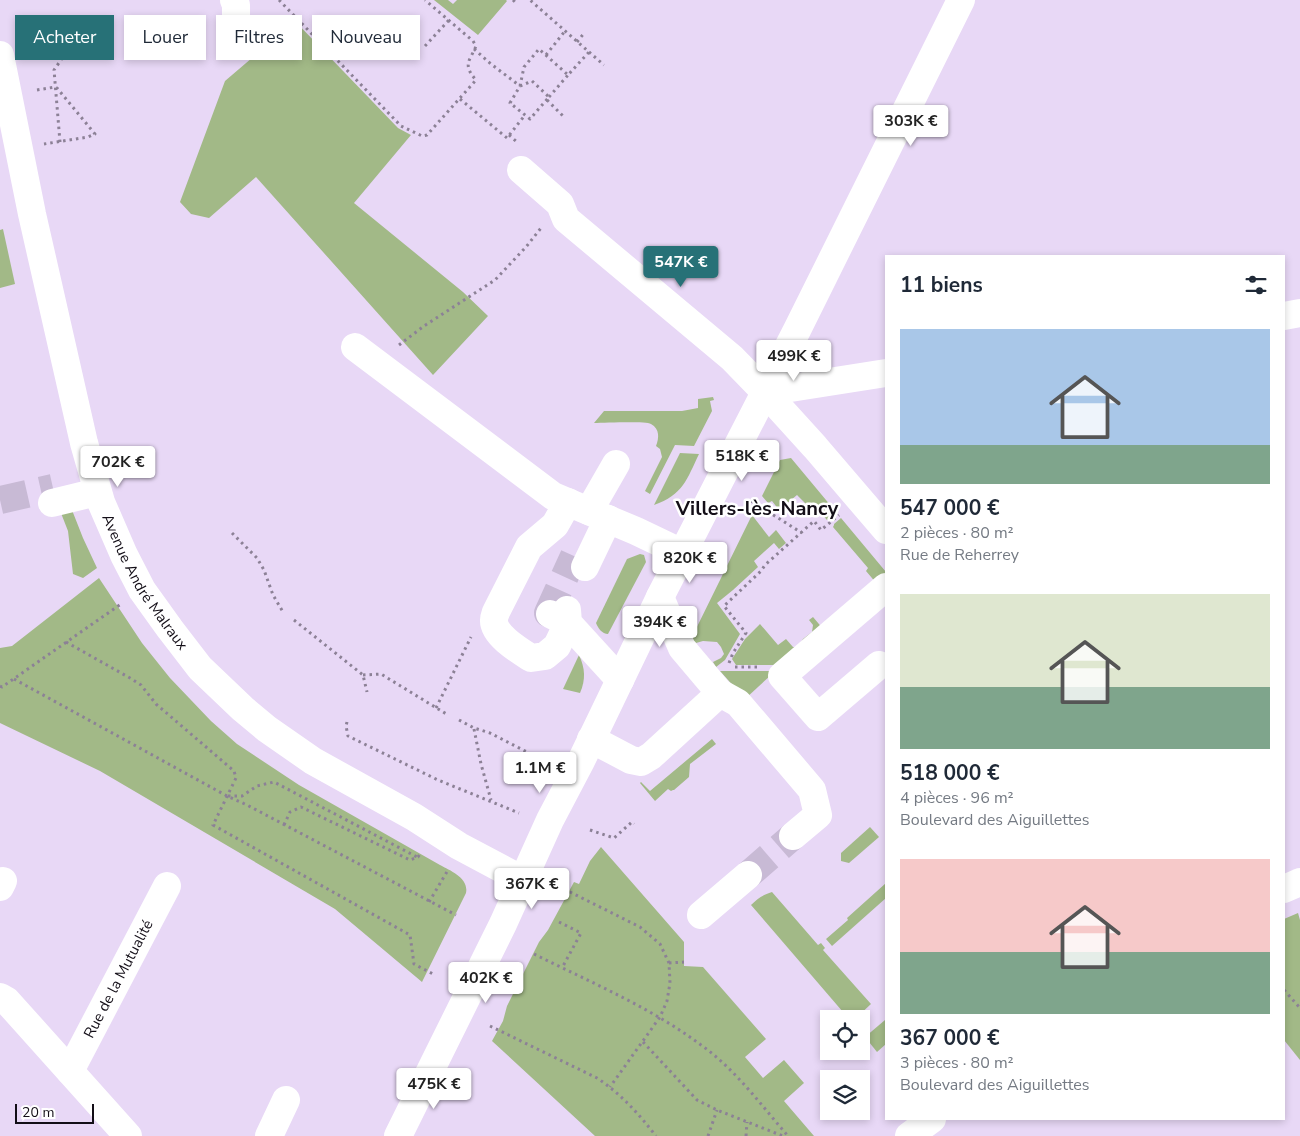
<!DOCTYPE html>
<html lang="fr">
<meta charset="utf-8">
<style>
body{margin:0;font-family:"Nunito Sans",sans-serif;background:#f6f6f7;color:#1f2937;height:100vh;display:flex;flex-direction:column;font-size:19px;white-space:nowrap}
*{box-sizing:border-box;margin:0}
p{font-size:16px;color:#747a83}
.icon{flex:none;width:28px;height:28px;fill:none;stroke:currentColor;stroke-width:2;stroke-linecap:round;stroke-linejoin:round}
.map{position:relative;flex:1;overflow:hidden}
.drawer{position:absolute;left:885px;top:255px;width:400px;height:865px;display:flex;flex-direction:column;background:#fff;border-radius:0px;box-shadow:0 2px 8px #0003}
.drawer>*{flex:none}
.banner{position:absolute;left:15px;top:15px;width:475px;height:45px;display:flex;gap:10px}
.controls{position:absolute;left:820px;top:1010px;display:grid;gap:10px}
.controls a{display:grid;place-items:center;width:50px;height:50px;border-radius:0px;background:#fff;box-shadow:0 2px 8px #0003;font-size:25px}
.scale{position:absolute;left:15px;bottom:12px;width:79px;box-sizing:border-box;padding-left:5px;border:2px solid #130e17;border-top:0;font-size:14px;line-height:18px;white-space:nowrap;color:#130e17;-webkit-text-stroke:4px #fff;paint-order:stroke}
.price{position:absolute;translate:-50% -42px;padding:0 11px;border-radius:5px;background:#fff;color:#222;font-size:16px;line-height:32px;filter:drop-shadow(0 1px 2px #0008)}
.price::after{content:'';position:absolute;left:50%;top:30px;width:15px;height:11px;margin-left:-8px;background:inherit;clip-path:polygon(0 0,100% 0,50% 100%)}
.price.selected{background:#277177;color:#fff}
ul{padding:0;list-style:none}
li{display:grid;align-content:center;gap:10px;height:265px;padding:0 15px}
li span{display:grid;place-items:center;height:155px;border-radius:0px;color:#555}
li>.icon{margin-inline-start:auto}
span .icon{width:90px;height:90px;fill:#fffc;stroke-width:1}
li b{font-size:21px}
h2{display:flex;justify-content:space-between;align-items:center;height:60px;padding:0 15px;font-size:21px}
.chip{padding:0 18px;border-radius:0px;background:#fff;box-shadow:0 2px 8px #0003;font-size:18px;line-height:45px}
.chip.selected{background:#277177;color:#fff}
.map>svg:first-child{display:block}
</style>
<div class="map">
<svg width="1300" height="1136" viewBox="0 0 1300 1136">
<rect width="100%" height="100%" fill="#e8d8f6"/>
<g fill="#a2b987">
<path d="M434,0H448L453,4L457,0H506L507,1L478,35Z"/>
<path d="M292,18L398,128L411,135L354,203L463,292L488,316L433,375L256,177L209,218L191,214L180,202L225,81L260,51Z"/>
<path d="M3,229L15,284L0,288V230Z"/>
<path d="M713,397L714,400L710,401L712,411L694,446L675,445L650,494L645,491L662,457L660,449L656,446C659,438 660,429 651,424C645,421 605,423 594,423L604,411H682L698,408V399Z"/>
<path d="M680,453L699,454C687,479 683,495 654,505Z"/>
<path d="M791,458L836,512L827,520L813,504L809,507L797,495L779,510L772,501L768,503L762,496L780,460Z"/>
<path d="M70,505L83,538L97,568L83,578L73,574L68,531L59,508Z"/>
<path d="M752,515L769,537L776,530L786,543L779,549L774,543L754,561L758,567L733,590L717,603L740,634L725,660L716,667L713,662L721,658L724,654L721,647L717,642L703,641L696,643L691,639Z"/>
<path d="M841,518L886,572V576L877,584L866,571L868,568L833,527L834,525V524Z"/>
<path d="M640,554L644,555L646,562L608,634C602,634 598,628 596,623L627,559Z"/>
<path d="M99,578L142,643L170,678L211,721L237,744L299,785L440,865C451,871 469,878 466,893L422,982L335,909L100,771L0,723V648L12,646Z"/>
<path d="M813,617L824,630L784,665H736L732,659L745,639L760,624L778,645L786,639L793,647H798L803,639L812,632L813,625L809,620Z"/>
<path d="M579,655C585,668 586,679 580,693L563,689Z"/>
<path d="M720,671H769L771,675L745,699Z"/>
<path d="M712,739L716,744L690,764L689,777L674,790H673L671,791L668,789L655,801L640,783L641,782L650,791Z"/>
<path d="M870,827L879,837L849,863L841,861V853Z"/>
<path d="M601,847L684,942V966L703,967L766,1039L745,1057L763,1078L784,1060L804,1083L784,1101L814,1136H595L492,1041L503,1021L507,1006L539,942L548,930L574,882L579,884L590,861Z"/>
<path d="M886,883V898L832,946L826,939L848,920L847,918Z"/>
<path d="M772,892L818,945L821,943L825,948L823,950L871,1004L855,1019H849L751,905C758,898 763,895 772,892Z"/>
<path d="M1298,913L1300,920V1060L1284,1040V919Z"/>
<path d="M885,1020L886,1022V1044L877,1052L865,1037Z"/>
</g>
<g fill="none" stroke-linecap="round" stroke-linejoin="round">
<g stroke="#c8bad5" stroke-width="28" stroke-dasharray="28 14" stroke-linecap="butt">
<path d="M0,500L53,488"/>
<path d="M550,614L548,613L574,556"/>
<path d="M748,875L793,836"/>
</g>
<g stroke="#8c8196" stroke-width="3" stroke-dasharray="2.5 4" stroke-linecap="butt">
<path d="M279,0L401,126L422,136L427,135L476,80C462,64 470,61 476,46L473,41L425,0"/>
<path d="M513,0L515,2L517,0"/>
<path d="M577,42L585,32"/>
<path d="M425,46L449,20"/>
<path d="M474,49L491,64L520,86"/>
<path d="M589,52L604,65"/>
<path d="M546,55L565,31"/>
<path d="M520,86L532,81L549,97L530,119L510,103L520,86L524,67L539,49L568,75L589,52L530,0"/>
<path d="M37,90L55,87L57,88L95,134L88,137L44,144"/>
<path d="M549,97L568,75"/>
<path d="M460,99L507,138L525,115"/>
<path d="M547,100L564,117"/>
<path d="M509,135L518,143"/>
<path d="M60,142L54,70L88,21"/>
<path d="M399,345L424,326L495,280L526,247L541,228"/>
<path d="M751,501L802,533"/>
<path d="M232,533L257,558L264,570L273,595L283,612"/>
<path d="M294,620L363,675L367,692"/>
<path d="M66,642L130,678L141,685L156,704L234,771L236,778L213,825L410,935L414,964L433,974"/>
<path d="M729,663L733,653L746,633L724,606L761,571L765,565L814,521L821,530L839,515"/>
<path d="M735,667H759"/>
<path d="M363,675L381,674L448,715"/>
<path d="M14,679L227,796L247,805L456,915"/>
<path d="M0,686L2,687L121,604"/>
<path d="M436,708L471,637"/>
<path d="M459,720L474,728L490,733L527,752"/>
<path d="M347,722L346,726L348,736L438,780L519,813"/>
<path d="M474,729L481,764L491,800"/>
<path d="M228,796H242L257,786L274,782L417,857"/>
<path d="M284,825L290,812L301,807L410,860L418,857L420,854"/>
<path d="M590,830L614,838L632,822L634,824"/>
<path d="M564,889L640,927L660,944L669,963L670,983L667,1001L660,1017L610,1087"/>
<path d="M429,902L448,870"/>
<path d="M559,922L581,933L562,968"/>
<path d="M534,954C590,982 650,1007 701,1045C735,1069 761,1105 788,1136"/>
<path d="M669,963L684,962"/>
<path d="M1284,990L1300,1008"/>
<path d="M490,1026L597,1078C621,1094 638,1113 656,1136"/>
<path d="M643,1042L697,1100L717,1110L783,1136"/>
<path d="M708,1136L717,1110"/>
<path d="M746,1136L747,1122"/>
</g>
<g stroke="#fff" stroke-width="28">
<path d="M234,0L236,5V19"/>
<path id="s1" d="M0,55L32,214L84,443L101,502L124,555L142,590L170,629L200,668L243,709L267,729L313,761L414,817L459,846L523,880"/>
<path d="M521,170L560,204L566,219L732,358L765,392L815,447L886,530"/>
<path d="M1284,316L1300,313"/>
<path d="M355,347L553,496L636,531L682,553"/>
<path d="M765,392L886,373"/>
<path d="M52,503L97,492"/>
<path d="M589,511L616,464"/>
<path d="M585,567L608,519"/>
<path d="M567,610L568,623L620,680"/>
<path d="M550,614L568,623L557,646L545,656L531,658C520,651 493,635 494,620C494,617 495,615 496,612L529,547L555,525L568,502"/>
<path d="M879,665L818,717L782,676L886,587"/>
<path d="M720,693L738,703L812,790L818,815L793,836"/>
<path d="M591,739L631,760L641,762L651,756L720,693L682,648L660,597"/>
<path d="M0,887L3,881"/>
<path d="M1284,889L1300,882"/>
<path d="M701,915L748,875"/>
<path d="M0,997L7,1001L128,1136"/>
<path id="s2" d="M70,1071L167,886"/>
<path d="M269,1136L286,1100"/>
<path d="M909,1136L932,1119"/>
</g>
<path stroke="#fff" stroke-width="28" d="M398,1136L503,924L550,820L581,761L660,597L797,330L961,0"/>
</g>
<g text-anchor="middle" stroke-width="5" stroke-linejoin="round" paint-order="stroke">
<g font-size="15" fill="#130e17" stroke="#fff">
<text dy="5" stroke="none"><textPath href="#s1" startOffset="550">Avenue André Malraux</textPath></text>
<text dy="5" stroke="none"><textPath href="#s2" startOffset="104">Rue de la Mutualité</textPath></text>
</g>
<g font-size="20" font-weight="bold" fill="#130e17" stroke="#fff">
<text x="757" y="515">Villers-lès-Nancy</text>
</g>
</g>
</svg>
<div class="controls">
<a><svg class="icon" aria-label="locate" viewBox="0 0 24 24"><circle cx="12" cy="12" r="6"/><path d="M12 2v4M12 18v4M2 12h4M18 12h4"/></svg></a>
<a><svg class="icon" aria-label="layers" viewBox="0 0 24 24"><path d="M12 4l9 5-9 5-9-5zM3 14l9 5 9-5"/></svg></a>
</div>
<div class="scale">20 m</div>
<b class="price" style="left:911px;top:147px">303K €</b>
<b class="price selected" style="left:681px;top:288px">547K €</b>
<b class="price" style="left:794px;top:382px">499K €</b>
<b class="price" style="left:742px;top:482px">518K €</b>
<b class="price" style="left:118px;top:488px">702K €</b>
<b class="price" style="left:690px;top:584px">820K €</b>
<b class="price" style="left:660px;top:648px">394K €</b>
<b class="price" style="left:540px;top:794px">1.1M €</b>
<b class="price" style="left:532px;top:910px">367K €</b>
<b class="price" style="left:486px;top:1004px">402K €</b>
<b class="price" style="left:434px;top:1110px">475K €</b>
<div class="banner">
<a class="chip selected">Acheter</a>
<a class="chip">Louer</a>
<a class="chip">Filtres</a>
<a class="chip">Nouveau</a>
</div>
<section class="drawer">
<h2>11 biens<svg class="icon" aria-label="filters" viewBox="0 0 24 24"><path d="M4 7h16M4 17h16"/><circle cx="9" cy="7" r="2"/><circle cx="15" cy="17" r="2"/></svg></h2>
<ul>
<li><span style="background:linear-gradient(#a9c7e8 75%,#7fa58c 0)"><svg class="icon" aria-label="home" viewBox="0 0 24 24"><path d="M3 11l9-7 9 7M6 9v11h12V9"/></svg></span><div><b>547 000 €</b><p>2 pièces · 80 m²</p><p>Rue de Reherrey</p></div></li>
<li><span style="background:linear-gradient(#dfe7d0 60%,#7fa58c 0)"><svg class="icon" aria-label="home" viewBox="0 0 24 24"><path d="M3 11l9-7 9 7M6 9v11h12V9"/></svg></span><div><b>518 000 €</b><p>4 pièces · 96 m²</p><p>Boulevard des Aiguillettes</p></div></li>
<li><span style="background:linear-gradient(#f6c9c9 60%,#7fa58c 0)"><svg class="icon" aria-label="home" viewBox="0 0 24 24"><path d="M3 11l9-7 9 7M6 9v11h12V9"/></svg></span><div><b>367 000 €</b><p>3 pièces · 80 m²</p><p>Boulevard des Aiguillettes</p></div></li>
</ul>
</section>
</div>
